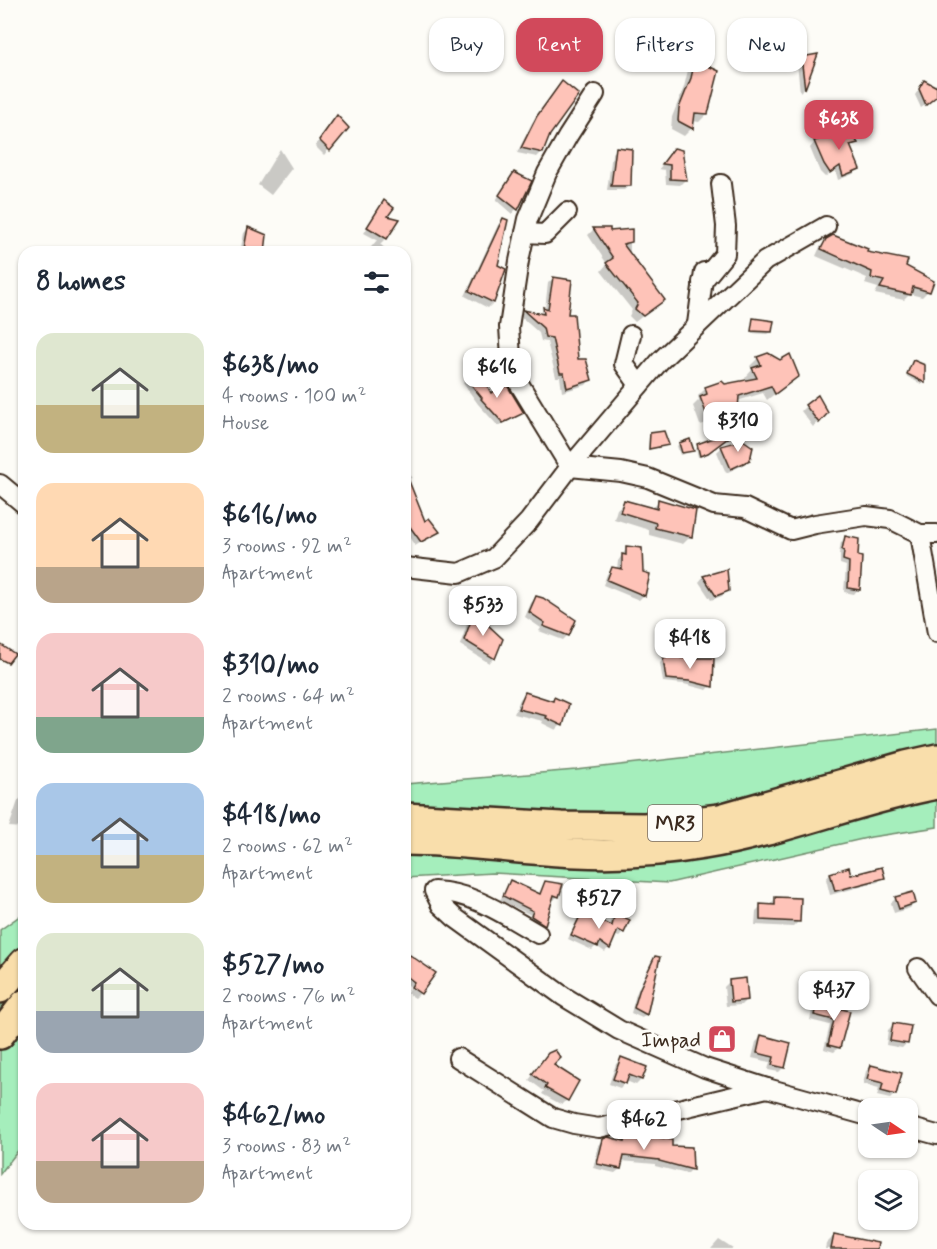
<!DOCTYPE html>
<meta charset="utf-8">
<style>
body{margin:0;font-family:Mynerve,sans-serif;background:#f2f2f3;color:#1f2937;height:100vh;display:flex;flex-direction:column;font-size:22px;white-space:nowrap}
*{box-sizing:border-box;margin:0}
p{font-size:20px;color:#747a83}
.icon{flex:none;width:33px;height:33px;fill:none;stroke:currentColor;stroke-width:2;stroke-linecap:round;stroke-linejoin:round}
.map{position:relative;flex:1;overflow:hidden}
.sheet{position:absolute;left:18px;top:246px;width:393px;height:984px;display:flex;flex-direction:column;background:#fff;border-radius:18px;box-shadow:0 2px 4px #0004}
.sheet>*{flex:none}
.banner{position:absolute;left:429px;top:18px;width:417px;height:54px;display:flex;gap:12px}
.needle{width:39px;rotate:103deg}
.tools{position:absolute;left:858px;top:1098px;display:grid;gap:12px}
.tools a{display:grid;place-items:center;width:60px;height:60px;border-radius:12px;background:#fff;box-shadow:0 2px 4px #0004;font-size:30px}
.price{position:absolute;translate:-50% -51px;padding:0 14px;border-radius:12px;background:#fff;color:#222;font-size:20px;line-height:39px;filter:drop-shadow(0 2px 3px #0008)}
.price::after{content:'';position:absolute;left:50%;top:36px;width:18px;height:14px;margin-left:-9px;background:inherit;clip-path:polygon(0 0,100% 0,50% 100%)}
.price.selected{background:#d1495b;color:#fff}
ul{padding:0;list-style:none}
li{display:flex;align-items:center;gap:18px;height:150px;padding:0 18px}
li span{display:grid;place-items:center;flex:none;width:168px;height:120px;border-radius:18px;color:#555}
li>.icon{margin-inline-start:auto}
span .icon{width:72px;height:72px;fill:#fffc;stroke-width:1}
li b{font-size:26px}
h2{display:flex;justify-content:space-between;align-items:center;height:72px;padding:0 18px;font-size:26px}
.pill{padding:0 21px;border-radius:18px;background:#fff;box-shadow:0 2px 4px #0004;font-size:21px;line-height:54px}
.pill.selected{background:#d1495b;color:#fff}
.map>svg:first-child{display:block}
</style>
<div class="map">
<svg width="937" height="1249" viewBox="0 0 937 1249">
<rect width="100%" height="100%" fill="#fdfcf7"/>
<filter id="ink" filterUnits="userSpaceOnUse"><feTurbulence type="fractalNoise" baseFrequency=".0167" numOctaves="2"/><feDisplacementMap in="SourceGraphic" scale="12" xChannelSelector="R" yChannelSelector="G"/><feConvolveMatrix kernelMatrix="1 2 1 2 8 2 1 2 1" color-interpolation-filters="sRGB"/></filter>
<g filter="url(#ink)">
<g fill="#a5eebc" stroke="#708c6d" stroke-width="1.5">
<path d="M937,729V827L871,837L669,883L493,873L405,878V784L576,770Z"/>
<path d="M24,913V1143L0,1174V930Z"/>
</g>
<g fill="#0003">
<path d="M816,56L804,88L800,92L797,63L802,58Z"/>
<path d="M695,62L707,114L699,122L693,121L692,128L684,136L671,129L672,117L684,87L688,70Z"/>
<path d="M924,82L932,86L937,84V96L921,108L915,95Z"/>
<path d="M558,88L548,134L542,152L537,157L517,153L532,123Z"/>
<path d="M332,122L347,128L324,155L315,146Z"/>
<path d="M833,132L856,143L850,148L858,169L853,174L838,180L835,169L825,177L820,172L810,148L814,143L828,138Z"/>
<path d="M280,149L292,168L271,195L258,185Z"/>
<path d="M617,149L630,185L624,190H607L612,154Z"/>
<path d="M669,155L685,180L680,185L666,184L665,170L659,169Z"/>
<path d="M514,174L530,181L516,209L512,214L496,200Z"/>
<path d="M384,202L386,238L380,244L389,252H367L377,240L364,233Z"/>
<path d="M503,220L496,266L504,272L493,303L488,308L465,296L498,225Z"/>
<path d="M248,229L263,252H240L244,233Z"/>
<path d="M594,229H609V233L630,230V255L663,300L635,322L629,316L632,310L601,271L607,264L588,235Z"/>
<path d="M827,240L904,267L928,291L922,297L910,294L904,300L875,294L878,288L865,284L867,278L816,256L820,247Z"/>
<path d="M553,279L566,315L576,361L590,380L586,385L562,392L560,377H556L547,342L541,341L539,333L520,316L523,312L539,315L545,309L548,283Z"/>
<path d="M754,320L771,332L768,334L750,333Z"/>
<path d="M758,358L797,376L767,400L763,393L737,401L736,410L728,418L700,425L693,406L699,400L698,396L706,388L747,382L745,378L752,370L750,366Z"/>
<path d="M912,364L924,366L923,382L921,384L906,376Z"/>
<path d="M467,379L491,395L522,412L517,417L498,426L478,404L463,383Z"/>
<path d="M806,406L826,412L813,427L801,411Z"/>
<path d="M651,434L667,444L648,450L649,436Z"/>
<path d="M728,437L704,455L698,457L696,448L698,446Z"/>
<path d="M679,444L693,451L680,455L677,446Z"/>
<path d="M722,447L749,459L743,465L726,473L717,452Z"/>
<path d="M405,470L412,477L405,483Z"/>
<path d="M659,501L694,511L690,537L683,544L649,535V530L614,519L617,509L625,502L652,508Z"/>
<path d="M405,503L424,524L438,532L415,546L405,531Z"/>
<path d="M846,538L856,557L858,589L854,594L844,592L846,566L840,564V555L839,554L841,542Z"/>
<path d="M627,548L644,595L639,600L603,585L607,574L612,569L617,570L618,561Z"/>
<path d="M725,571L727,590L722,596L711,600L699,582L703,577Z"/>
<path d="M536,598L568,635L563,640L539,631L541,628L525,617L531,603Z"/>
<path d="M474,614L494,658L489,663L460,645L469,618Z"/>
<path d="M664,659L711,686L707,690L684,684L663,682L660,663Z"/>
<path d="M525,694L551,702L555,699L561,725L556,730L542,723L543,721L514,714L520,699Z"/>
<path d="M23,796L24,828L9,827L18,801Z"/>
<path d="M830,874L883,877L878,882L830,895L826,879Z"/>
<path d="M511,882L538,896L546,883L558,896L554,900L551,899L543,924L540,928L528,920L531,915L500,900Z"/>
<path d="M776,898L798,922L793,927L755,925L756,911L761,906H771V903Z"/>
<path d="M896,898L915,903L910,908L894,913L891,903Z"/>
<path d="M582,914L610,927L611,918L615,915L628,921L623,933L619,937L614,935L608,948L605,952L596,946L592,950L568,939L578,918Z"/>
<path d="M410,957L420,993L415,998L407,993L411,987L405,983V962Z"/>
<path d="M655,957L646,1014L642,1018L631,1013L636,994L651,962Z"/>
<path d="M729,982L746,1000L741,1005L726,1006L724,987Z"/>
<path d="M817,1005L848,1012L839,1047L834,1052L824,1049L830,1025L810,1020L812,1010Z"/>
<path d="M893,1025L907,1043L902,1048L886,1045L888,1030Z"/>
<path d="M761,1037L784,1067L779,1072L768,1070L770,1062L752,1058L756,1042Z"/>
<path d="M621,1059L641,1080L636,1085L626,1081L620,1088L609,1084L616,1064Z"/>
<path d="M544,1060L552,1066L567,1100L562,1105L542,1094L544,1091L529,1080Z"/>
<path d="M871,1066L895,1094L890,1099L877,1096L879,1088L863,1084L866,1071Z"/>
<path d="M628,1134L671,1148L692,1169L687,1174L655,1166V1164L621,1161L620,1169L615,1173L593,1168L599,1145L604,1140L622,1142Z"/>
<path d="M834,1236L873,1249H825L826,1244Z"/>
<path d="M719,1240L733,1249H711Z"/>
</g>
<g fill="#fec3b8" stroke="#3b2a1e" stroke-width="1.5">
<path d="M818,54L805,89L801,57Z"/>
<path d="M695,60L719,71L708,114L695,113L693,129L678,121L679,108L691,78Z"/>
<path d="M924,80L937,87V96L926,105L919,89Z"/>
<path d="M562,81L579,95L550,135L543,153L521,148L537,116Z"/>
<path d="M337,115L349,128L330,151L319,140Z"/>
<path d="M844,122L858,143L850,145L860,169L843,176L840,166L830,173L824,164L814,141L833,135L832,131Z"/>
<path d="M616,147L632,149L631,186H611Z"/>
<path d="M674,148L682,150L687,180L670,179V165L662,164Z"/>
<path d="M514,172L532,181L518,210L499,195Z"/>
<path d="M384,200L394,208L388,216L400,219L387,239L367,227Z"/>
<path d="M503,218L508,220L498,265L506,269L494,303L469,291Z"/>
<path d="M248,227L267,235L265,252H252L244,249Z"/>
<path d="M593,228H610V231L632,229V242L623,244L665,300L643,316L635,309L638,303L606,263L613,258Z"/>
<path d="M833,235L868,249L867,252L908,260L906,266L934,281L930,292L913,287L911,295L880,288L884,281L871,278L872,272L821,249L826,239Z"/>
<path d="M553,277L572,280L568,314H574L578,359H586L592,380L567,388L564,373H560L552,338L545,337L543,328L523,310L544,314L543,307L548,309Z"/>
<path d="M753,318L774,321L772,332L751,331Z"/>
<path d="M768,353L780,360L790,354L799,376L775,394L771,386L739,396L738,410L708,418L700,397L707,394L705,387L722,381L725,384L757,378L752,368L761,365L757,357Z"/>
<path d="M913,360L925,365V383L907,374Z"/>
<path d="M480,372L491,393L507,385L524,413L503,423L481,399L482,398L466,378Z"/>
<path d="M818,395L828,413L819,423L805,405Z"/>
<path d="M664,431L669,445L649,449L650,433Z"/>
<path d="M730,432L732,435L708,453L700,456L697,444Z"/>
<path d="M690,439L694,451L682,453L679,443Z"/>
<path d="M743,440L753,447L750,460L731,469L721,446Z"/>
<path d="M405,471L425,521L429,518L440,532L421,542L405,520Z"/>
<path d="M658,499L696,510L692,537L655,528L656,523L620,512L624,500L657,509Z"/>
<path d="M845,536L859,539L858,556L862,557L860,590L848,588L849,562L843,560L844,551L842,550Z"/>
<path d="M626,546L642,548L643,572L650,574L645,596L607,580L612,567L622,569V554L626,555Z"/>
<path d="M727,569L729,591L716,596L703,576Z"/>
<path d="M536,596L543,598L576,620L569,636L543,626L545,623L529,612Z"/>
<path d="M474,612L503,639L495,659L464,640Z"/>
<path d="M0,644L15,654L8,663L0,659Z"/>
<path d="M680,655L681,658H714L713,687L689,681L666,679L663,658Z"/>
<path d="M525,692L553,701L554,697L569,704L563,726L546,718L547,716L518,709Z"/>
<path d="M849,867L851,875L882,867L885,878L835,891L830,873Z"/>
<path d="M510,880L540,894L545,881L563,884L559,897L554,895L545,925L531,916L533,911L503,896Z"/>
<path d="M913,892L916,903L899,909L895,897Z"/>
<path d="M775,897L801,898L800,922L760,920V904L775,905Z"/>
<path d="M582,912L612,926L615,913L630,920L624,933L618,930L610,949L600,942L598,947L571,935Z"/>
<path d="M410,955L436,973L421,994L411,987L414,982L405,975V962Z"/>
<path d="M655,956L660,957L647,1015L634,1008L640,988Z"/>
<path d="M746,978L748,1000L731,1002L729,980Z"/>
<path d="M817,1003L850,1011L840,1048L828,1045L834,1020L814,1015Z"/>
<path d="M893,1023L911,1026L908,1044L890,1041Z"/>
<path d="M761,1035L791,1043L785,1068L772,1065L774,1057L757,1053Z"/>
<path d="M555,1050L561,1058L554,1065L579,1081L568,1101L545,1088L547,1085L532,1074L548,1053Z"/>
<path d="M621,1057L647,1067L642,1080L629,1075L626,1084L613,1079Z"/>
<path d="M871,1065L902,1073L896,1095L881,1091L883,1083L867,1079Z"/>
<path d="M632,1132L672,1140V1146L692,1147L693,1170L659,1161V1160L624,1156L621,1169L597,1164L603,1139L608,1137L625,1141L627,1133Z"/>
<path d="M834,1234L878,1243L877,1249H831Z"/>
</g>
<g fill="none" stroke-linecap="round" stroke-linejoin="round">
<g stroke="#3b2a1e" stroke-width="22">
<g id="minor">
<path d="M595,94L568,136L547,173L528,219L519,261L509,327L512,372L570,467L621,472L648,478L714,505L745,508L791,530L815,524L866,516L890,519L920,534H937"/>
<path d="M525,233L545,234L567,212"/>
<path d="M702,282L725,254L726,226L721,184"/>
<path d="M697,324L704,272"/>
<path d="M631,335L624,364L639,385"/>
<path d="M0,484L24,504"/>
<path d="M920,534L937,633"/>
<path d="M405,567L459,573L494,558L529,521L570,467L660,361L765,261L826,226"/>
<path d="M918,968L937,995"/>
<path d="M458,1058L553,1118L574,1124L599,1128L767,1088L705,1068L619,1030L563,996L454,917L441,905L434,891C473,892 506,916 538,934"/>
<path d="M767,1088L868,1116"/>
<path d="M908,1127L937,1135"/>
</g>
</g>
<g stroke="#3b2a1e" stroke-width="32">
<g id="highway">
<path d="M405,817L561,826L645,827L720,818L906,765L937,758"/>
<path d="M405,841C463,841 519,851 577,853C618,855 663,852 704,845C783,832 858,800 937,785"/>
<path d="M0,989L24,962"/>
<path d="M0,1035L24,1004"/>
</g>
</g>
<use href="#minor" stroke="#fdfcf7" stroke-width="18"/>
<use href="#highway" stroke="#f9deab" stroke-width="27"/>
</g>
</g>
<defs>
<g id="shop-square" transform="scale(1.5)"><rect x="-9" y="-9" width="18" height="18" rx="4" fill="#d1495b" stroke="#fdfcf7"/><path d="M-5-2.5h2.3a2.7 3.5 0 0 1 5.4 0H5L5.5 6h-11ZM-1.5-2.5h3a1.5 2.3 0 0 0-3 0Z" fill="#fff"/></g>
</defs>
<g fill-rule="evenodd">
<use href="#shop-square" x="722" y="1039"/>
</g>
<g text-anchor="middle" stroke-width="6" stroke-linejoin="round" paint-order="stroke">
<rect fill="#fdfcf7" stroke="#75695f" stroke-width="1.5" x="648" y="805" width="54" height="36" rx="4.5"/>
<g font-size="21" font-weight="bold" fill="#3b2a1e">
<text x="675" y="830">MR3</text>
</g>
<g font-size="22" fill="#3b2a1e" stroke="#fdfcf7" text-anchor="end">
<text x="701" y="1047">Impad</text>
</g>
</g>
</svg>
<div class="tools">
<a><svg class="needle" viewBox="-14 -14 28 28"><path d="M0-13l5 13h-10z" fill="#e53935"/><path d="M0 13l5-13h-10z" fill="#747a83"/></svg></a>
<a><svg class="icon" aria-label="layers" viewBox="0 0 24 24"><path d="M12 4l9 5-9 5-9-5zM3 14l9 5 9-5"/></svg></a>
</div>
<b class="price selected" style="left:839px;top:151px">$638</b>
<b class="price" style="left:497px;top:399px">$616</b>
<b class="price" style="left:738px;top:453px">$310</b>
<b class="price" style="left:483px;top:637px">$533</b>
<b class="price" style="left:690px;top:670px">$418</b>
<b class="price" style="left:599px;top:930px">$527</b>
<b class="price" style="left:834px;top:1022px">$437</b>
<b class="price" style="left:644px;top:1151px">$462</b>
<div class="banner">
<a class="pill">Buy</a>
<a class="pill selected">Rent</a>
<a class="pill">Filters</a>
<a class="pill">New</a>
</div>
<section class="sheet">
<h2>8 homes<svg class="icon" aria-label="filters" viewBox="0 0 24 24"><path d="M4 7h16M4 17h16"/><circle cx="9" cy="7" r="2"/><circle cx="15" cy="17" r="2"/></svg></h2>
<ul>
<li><span style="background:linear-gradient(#dfe7d0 60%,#c2b280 0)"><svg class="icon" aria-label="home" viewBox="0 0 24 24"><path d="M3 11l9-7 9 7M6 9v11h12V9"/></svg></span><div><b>$638/mo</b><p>4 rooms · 100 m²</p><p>House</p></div></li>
<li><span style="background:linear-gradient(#ffd9b3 70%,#b9a48a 0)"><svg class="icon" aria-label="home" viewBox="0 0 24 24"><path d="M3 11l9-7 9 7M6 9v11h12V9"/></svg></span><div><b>$616/mo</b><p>3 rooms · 92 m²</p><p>Apartment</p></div></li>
<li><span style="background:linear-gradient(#f6c9c9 70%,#7fa58c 0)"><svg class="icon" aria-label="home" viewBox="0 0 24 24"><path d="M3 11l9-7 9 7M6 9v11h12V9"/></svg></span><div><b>$310/mo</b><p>2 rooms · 64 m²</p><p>Apartment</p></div></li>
<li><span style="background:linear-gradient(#a9c7e8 60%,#c2b280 0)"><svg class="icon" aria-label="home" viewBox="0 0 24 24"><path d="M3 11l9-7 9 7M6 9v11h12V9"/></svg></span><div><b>$418/mo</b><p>2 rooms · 62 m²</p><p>Apartment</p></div></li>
<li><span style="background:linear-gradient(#dfe7d0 65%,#9aa5b1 0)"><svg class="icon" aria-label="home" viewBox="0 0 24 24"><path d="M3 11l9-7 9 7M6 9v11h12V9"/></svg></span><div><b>$527/mo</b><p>2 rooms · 76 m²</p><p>Apartment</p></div></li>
<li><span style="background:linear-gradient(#f6c9c9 65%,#b9a48a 0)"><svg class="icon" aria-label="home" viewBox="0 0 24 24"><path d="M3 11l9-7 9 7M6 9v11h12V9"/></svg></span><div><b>$462/mo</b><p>3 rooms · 83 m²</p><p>Apartment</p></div></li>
</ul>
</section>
</div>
